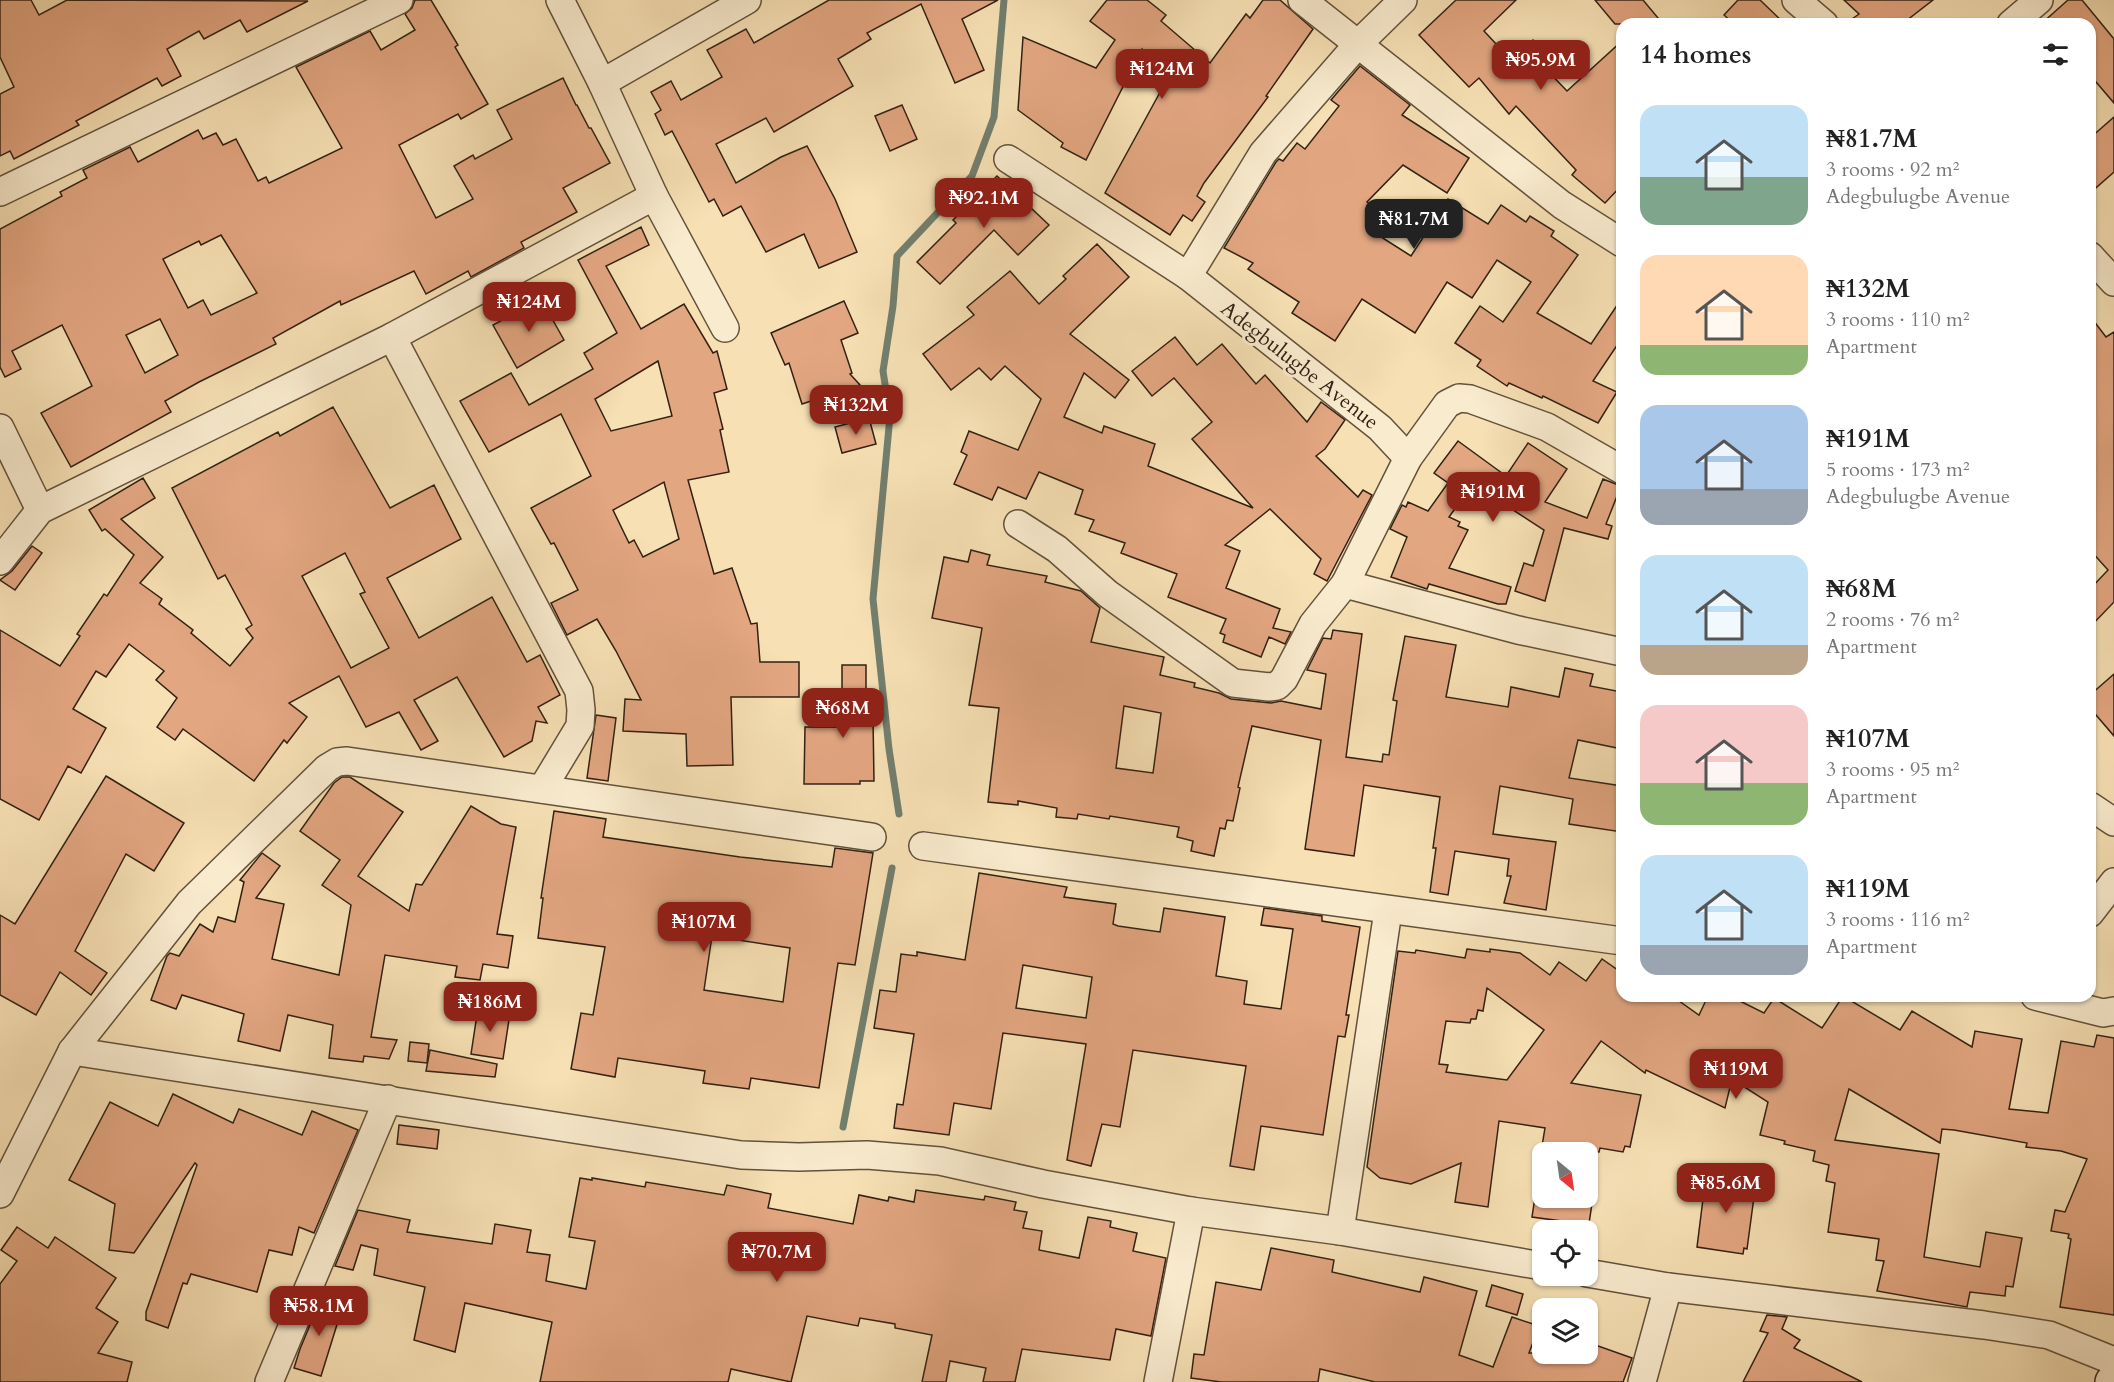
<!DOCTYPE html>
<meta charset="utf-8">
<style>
body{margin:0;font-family:Cardo,serif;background:#f6f6f6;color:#222;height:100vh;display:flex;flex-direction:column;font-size:22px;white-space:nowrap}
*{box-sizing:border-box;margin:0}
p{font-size:20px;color:#767676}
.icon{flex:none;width:33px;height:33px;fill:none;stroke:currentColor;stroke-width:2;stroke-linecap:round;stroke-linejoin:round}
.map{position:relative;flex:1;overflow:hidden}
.side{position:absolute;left:1616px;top:18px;width:480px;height:984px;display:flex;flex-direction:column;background:#fff;border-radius:18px;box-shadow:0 2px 4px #0004}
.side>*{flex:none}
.needle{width:39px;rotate:151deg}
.fabs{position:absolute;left:1532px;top:1142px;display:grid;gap:12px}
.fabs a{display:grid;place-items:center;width:66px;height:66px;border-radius:12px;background:#fff;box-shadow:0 2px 4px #0004;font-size:30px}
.price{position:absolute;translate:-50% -51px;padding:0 14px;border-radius:12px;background:#8f2418;color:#fff;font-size:20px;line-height:39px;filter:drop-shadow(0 2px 3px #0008)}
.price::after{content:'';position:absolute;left:50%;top:36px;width:18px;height:14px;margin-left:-9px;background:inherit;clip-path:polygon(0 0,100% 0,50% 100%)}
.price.active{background:#222;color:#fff}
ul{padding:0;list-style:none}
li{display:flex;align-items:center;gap:18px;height:150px;padding:0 24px}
li span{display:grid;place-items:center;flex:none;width:168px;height:120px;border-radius:18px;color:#555}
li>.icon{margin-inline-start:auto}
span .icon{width:72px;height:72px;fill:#fffc;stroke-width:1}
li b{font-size:26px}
h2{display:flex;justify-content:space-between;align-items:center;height:72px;padding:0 24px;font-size:26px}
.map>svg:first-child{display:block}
</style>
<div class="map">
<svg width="2114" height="1382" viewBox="0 0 2114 1382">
<rect width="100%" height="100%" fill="#f6e0b4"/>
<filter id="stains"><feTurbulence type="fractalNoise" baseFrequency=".00333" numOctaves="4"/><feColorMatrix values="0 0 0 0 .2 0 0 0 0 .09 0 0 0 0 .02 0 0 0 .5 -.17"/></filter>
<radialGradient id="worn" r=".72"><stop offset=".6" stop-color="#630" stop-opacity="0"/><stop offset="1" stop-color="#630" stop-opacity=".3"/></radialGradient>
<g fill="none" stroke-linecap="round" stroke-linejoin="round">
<g stroke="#727f6e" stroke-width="7">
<path d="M899,814L889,749L873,599L890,416L883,371L893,306L897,256L972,176L994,117L1004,0"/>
<path d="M843,1127L892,868"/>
</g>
</g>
<g fill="#e2a681" stroke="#322113" stroke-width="1.5" fill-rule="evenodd">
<path d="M0,0H31L39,15L67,0L308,1L247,32L240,20L204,39L199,31L167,49L181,76L162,86L157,78L76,121L79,125L14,159L10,151L0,156V94L14,87L0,57Z"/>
<path d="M415,0H431L458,45L455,47L488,104L461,119L458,114L399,145L436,218L473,199L454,166L473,155L475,159L512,139L497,110L563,78L576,105H577L589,128H591L610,163L563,188L577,212L521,242L524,248L471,277L468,271L426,294L414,271L341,305L340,301L273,338L276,344L199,382L165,401L171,412L71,467L41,413L92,386L62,325L12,351L21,369L5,377L0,367V229L62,196L60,192L87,178L83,170L130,147L138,162L198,130L203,139L216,133L223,145L236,139L258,181L266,177L269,183L342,148L296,67L370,31L381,50L415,30L405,14L412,8ZM221,235L257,293L211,315L203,300L188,308L163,259L199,241L201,245ZM160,319L178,355L145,373L126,335Z"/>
<path d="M829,0H998L962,19L984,70L955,83L921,4L867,33L871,39L838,59L853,86L774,132L766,118L716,144L736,183L781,157L807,146L835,199L857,252L819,268L804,234L766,252L741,206L723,216L714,199L709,202L672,131L665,135L655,114L661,110L651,92L671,81L681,100L722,77L707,50L746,29L754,43Z"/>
<path d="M1107,0H1147L1166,15L1161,21L1210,63L1246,14L1250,18L1263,0H1280L1313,29L1266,96L1268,97L1204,183L1197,196L1205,202L1192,221L1183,215L1170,235L1105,193L1170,74L1142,49L1086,160L1061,147L1063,143L1018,110L1023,37L1096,68L1115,40L1090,21Z"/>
<path d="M1456,0H1516L1484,31L1511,60L1533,40L1550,58L1542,65L1567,91L1622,41V185L1605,203L1572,175L1576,170L1516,106L1509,114L1479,78L1469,87L1419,35Z"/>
<path d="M1595,0H1643L1663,24H1615Z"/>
<path d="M1738,0H1760L1785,24H1734L1724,15Z"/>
<path d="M1844,0H1933L1902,24H1845L1859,14Z"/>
<path d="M2068,0H2082L2114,39V103L2090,75V24H2041Z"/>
<path d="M1360,66L1410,105L1402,115L1469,158L1447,193L1403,165L1367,202L1390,219L1378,235L1411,256L1448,199L1488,224L1501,205L1526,222L1530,216L1554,231L1551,236L1578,255L1537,313L1591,344L1622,298V338L1593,381L1617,392L1598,423L1543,396L1542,398L1509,383L1507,386L1477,366L1481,360L1455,343L1480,306L1503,322L1531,282L1497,260L1472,298L1447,282L1415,333L1362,299L1335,341L1292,313L1299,302L1248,269L1253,263L1224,248L1276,162L1279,159L1283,161L1297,143L1305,149L1339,106L1331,100Z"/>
<path d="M902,105L917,139L890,151L875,116Z"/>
<path d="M2114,117V172L2090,193V138Z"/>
<path d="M997,176L1049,225L1018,255L994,230L940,284L917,262L956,223L953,220Z"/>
<path d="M641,227L649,245L606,266L641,329L684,304L713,353L717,351L727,389L714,393L723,429L720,430L729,472L688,480L714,574L732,568L751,624L757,623L760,662H799V697H731L733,765L687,766L686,734L623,731L625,699L641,700L616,651L597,619L567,635L551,603L578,590L554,543L551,544L531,508L591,476L561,414L489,452L460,401L511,373L529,405L593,369L584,353L617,333L578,260ZM658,361L672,416L611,431L595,399ZM664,482L679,539L643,557L634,540L629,543L613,510Z"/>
<path d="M1097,244L1129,277L1070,334L1129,380L1115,398L1084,373L1064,417L1102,433L1104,426L1155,444L1148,466L1253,508L1192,439L1212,422L1174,378L1152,396L1132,371L1175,337L1197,365L1222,344L1256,384L1265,375L1307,422L1321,402L1345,420L1325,449L1316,456L1358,497L1363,490L1372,495L1327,581L1314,574L1321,559L1270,509L1225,545L1240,551L1226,588L1280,609L1273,628L1291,632L1285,644L1269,637L1261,657L1223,642L1225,635L1220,633L1226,619L1168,597L1177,574L1121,553L1125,543L1089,531L1094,520L1075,514L1083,490L1039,472L1026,499L998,487L992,500L954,484L967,455L961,452L969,431L1018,450L1041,399L1005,366L991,380L979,368L951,390L923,354L974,315L967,307L1010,271L1039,304L1066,279L1063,276Z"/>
<path d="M541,299L564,340L517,368L493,325Z"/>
<path d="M844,301L858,333L841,340L852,373L850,374L860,385L802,404L789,363L785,365L771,333Z"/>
<path d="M2090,316L2106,337L2114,332V602L2090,627V589L2108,570L2090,550Z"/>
<path d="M333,407L390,508L434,485L461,539L387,578L419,638L492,597L527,662L540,655L560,695L538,707L547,723L536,721L532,741L504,757L457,677L414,700L438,741L421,750L399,712L366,727L339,676L289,703L307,717L287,743L284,740L254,781L183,729L175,740L157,727L177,698L156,680L164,671L129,644L106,677L96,671L73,709L106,728L81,773L68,766L39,820L0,799V630L60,666L80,636L77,634L104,594L107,596L134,555L105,529L102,531L89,510L143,478L155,498L121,519L163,557L140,583L162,599L159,604L193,630L191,633L230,666L253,638L246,629L252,625L225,575L218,579L172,488L278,432L280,436ZM345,553L365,592L360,594L389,648L351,668L302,576Z"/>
<path d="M869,418L876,444L842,453L835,427Z"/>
<path d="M1458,441L1506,476L1528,443L1567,469L1545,502L1587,518L1603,479L1621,486L1606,524L1612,526L1608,539L1564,528L1545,601L1515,591L1524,563L1533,566L1544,530L1473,484L1449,517L1460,522L1458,526L1468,530L1449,568L1511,587L1506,604H1498L1429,584L1427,589L1391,577L1407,537L1390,529L1402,505L1406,507L1408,502L1428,511L1448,483L1434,473Z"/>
<path d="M32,546L42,553L15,590L0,580L12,571Z"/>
<path d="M971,550L990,555L987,565L1047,576L1045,582L1081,591L1100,608L1091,642L1164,657L1160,675L1195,683L1194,687L1219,693L1231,699L1271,703L1281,701L1321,709L1326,674L1307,670L1323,638L1331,639L1333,630L1362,634L1346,757L1382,762L1383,754L1389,755L1397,701L1393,700L1405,636L1456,645L1446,697L1508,707L1511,687L1559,697L1565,668L1593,674L1590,686L1622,692V749L1578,740L1569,778L1622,786V832L1569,824L1573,799L1500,786L1493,834L1556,842L1546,910L1504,903L1511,876H1507L1509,859L1455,851L1448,895L1430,892L1436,848H1433L1440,797L1364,785L1354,856L1305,849L1321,740L1252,726L1238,787L1240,788L1233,821L1227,820L1225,829L1220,828L1214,856L1191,851L1193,841L1177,837L1179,827L1110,816L1109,819L1078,814L1077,819L1056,817L1057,808L1018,801V805L988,802L999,708L969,705L982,628L932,618L944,557L968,562ZM1124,706L1161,713L1153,773L1116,768Z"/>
<path d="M842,665H866V718H873L874,781H860V784H804L805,727H842Z"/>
<path d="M2114,674V736L2090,708V695Z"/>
<path d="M596,715L616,718L608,781L587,778Z"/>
<path d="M106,776L184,823L154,871L126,854L75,951L107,973L91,995L60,972L36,1015L0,995V915L15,924Z"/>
<path d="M342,777H350L403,812L358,876L409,911L416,884L422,885L471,806L501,824L516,827L497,934L513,936L508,968L483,964L480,980L455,977L457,966L385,955L371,1037L397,1040L389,1059L364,1056L363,1062L329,1058L333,1025L288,1015L280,1051L238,1041L244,1014L182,995L176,1009L151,1000L167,956L170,953L179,956L200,924L213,932L218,917L235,922L244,882L240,880L262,853L280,866L256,898L284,904L272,959L339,975L351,905L322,885L340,860L300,831L334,783Z"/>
<path d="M554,811L606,819L603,837L740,857L832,867L835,848L873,853L855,965L838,963L819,1088L751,1078L749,1089L703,1083L705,1071L618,1058L615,1077L571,1069L581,1013L593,1015L605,947L538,938L543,898H541ZM712,936L790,948L783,1002L704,990Z"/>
<path d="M979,873L1067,887L1064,897L1116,904L1113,924L1118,926L1160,932L1164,908L1225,917L1216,976L1247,981L1244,1004L1281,1009L1293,929L1261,925L1264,908L1322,916V921L1360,927L1346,1015H1349L1345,1037L1338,1036L1323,1135L1261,1126L1254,1170L1230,1166L1246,1066L1133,1050L1120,1127L1102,1124L1091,1166L1067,1160L1086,1044L1003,1033L991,1109L954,1103L949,1135L894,1128L897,1104L903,1105L914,1034L874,1028L880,990L896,992L901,954L917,956V952L965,960ZM1023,965L1092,977L1086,1018L1016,1008Z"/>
<path d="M1467,949L1490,952V949L1520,953L1550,975L1559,962L1586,981L1602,959L1622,973V996H1672L1699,1015L1708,996H1730L1764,1013L1774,998L1822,1028L1843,996L1900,1030L1912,1011L1972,1047L1975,1031L2022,1039L2009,1109L2048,1113L2061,1041L2094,1047L2097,1035L2114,1038V1315L2060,1307L2071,1239L2068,1238L2069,1234L2051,1231L2055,1210L2065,1212L2087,1159L2061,1151L2026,1147L2027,1143L1954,1130L1942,1129L1940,1143L1849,1089L1835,1140L1939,1154L1924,1257L1980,1267L1986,1232L2022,1238L2013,1287L2006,1286L2005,1296L1970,1292L1967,1307L1877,1291L1884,1261L1876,1260L1879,1239L1828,1232L1835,1183L1826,1181L1829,1165L1813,1161L1815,1151L1784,1144L1785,1141L1760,1135L1768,1102L1732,1079L1725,1108L1646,1070L1645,1073L1601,1041L1571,1083L1641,1095L1630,1147L1625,1146L1623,1152L1600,1148L1599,1152H1541L1545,1128L1499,1121L1488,1207L1455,1202L1461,1163L1411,1184L1380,1178L1367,1167L1398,951L1415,953L1416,950L1465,958ZM1487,988L1544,1030L1507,1080L1446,1072L1448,1065L1439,1064L1446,1021L1470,1023L1471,1019H1476L1478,1010L1483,1011Z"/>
<path d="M478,1008L510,1013L503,1059L471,1054Z"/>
<path d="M410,1042L429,1044L427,1063L408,1061Z"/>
<path d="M430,1050L497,1064L495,1077L426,1071Z"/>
<path d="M173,1094L233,1123L239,1109L302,1135L312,1111L358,1130L314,1233L299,1227L292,1255L269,1250L257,1292L191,1274L187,1284L183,1283L168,1328L146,1320V1312L197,1165L195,1163L134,1253L109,1250L115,1204L69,1180L110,1102L158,1126Z"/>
<path d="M399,1125L439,1130L437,1149L397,1144Z"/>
<path d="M1706,1175L1756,1182L1747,1249L1744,1248L1743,1254L1697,1247Z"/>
<path d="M580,1178L592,1180V1178L645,1187L646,1182L724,1195L727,1185L771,1194L768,1208L853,1224L859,1195L888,1201L889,1197L914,1202L916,1190L984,1200L985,1196L1016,1202L1014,1210L1027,1212L1023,1228L1042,1231L1039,1250L1079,1258L1088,1217L1111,1221L1110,1227L1137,1233L1133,1251L1166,1258L1151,1336L1116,1329L1110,1360L1022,1349L1015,1382H983L986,1368L950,1361L946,1382H922L932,1335L895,1328V1324L860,1318L858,1326L807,1316L791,1382L731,1369L728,1382H540L552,1322L465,1303L455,1352L414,1340L425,1287L374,1275L378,1249L361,1245L353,1270L335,1266L358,1210L410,1220L407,1232L492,1244L495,1224L531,1230L527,1252L550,1255L546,1281L586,1289L595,1241L569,1237Z"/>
<path d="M1535,1197H1593L1588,1230H1560L1561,1221L1532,1217Z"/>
<path d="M17,1227L48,1248L55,1237L116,1278L96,1308L118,1322L98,1353L132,1362L127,1382H0V1284L17,1261L1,1250Z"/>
<path d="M1271,1248L1334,1260L1332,1272L1420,1292L1424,1277L1477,1291L1459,1355L1493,1367L1512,1317L1536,1325L1533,1331L1537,1332L1529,1353H1587V1342L1632,1358L1623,1382H1375L1320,1369L1318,1382H1221L1191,1378L1194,1354L1204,1355L1216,1282L1261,1290Z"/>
<path d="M1492,1285L1523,1294L1517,1315L1486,1306Z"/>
<path d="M322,1296L344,1302L321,1376L294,1368L300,1349Z"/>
<path d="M1767,1315L1787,1317L1782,1329L1800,1340L1794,1348L1862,1382H1743L1768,1333L1760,1331Z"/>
</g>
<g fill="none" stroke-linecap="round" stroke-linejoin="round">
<g stroke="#63513b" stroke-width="30">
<g id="street">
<path d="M560,0L602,83L654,196L725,328"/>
<path d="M1302,0L1562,205L1622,243"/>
<path d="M1796,0L1824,24"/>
<path d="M2011,24L2039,0"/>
<path d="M602,83L747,0"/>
<path d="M1008,159L1188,276L1380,428L1408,458"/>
<path d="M0,192L399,0"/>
<path d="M2090,256L2114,282"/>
<path d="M1188,276L1263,153L1358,44L1403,0"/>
<path d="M392,337L579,691L581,710L580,726L542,789"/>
<path d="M0,428L40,510"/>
<path d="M1018,524L1057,549L1108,594L1233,683L1269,687L1277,686L1284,679L1313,624L1345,584L1408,458L1447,404L1459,398L1470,399L1547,427L1622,470"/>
<path d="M0,561L40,510L392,337L654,196"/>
<path d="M1345,584L1518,630L1622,652"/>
<path d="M2090,806L2114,822"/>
<path d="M923,846L1622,941"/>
<path d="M2090,913L2114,882"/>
<path d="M2035,996L2103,1013L2114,1011"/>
<path d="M72,1051L741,1155L799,1157L867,1155L940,1161L1043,1184L1191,1211L1340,1231L1542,1266"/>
<path d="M0,1194L72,1051L189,903L327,768L337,762L347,761L872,837"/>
<path d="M1340,1231L1388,911"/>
<path d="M1587,1273L1668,1287L1984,1325L2049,1335L2114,1361"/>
<path d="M269,1382L388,1099"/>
<path d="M1158,1382L1191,1211"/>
<path d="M1642,1382L1668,1287"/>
</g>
</g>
<g stroke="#322113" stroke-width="36">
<path id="secondary" d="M2112,1382L2114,1380"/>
</g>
<use href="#street" stroke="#f9ebce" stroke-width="27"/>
<use href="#secondary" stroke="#f9ebce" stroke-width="33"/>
</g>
<g text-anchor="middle" stroke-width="6" stroke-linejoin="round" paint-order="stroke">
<g font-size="21" fill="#322113" stroke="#f9ebce">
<text transform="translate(1300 365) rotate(38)" y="7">Adegbulugbe Avenue</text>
</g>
</g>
<rect width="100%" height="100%" filter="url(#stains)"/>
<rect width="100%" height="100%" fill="url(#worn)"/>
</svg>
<div class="fabs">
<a><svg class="needle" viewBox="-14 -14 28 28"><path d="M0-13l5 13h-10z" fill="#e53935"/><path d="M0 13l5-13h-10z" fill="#767676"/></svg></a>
<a><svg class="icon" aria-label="locate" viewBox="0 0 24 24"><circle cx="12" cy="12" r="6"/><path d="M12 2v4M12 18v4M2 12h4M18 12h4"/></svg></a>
<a><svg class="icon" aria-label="layers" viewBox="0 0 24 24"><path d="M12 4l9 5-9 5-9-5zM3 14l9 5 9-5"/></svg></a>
</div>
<b class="price" style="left:1541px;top:91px">₦95.9M</b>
<b class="price" style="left:1162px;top:100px">₦124M</b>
<b class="price" style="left:984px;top:229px">₦92.1M</b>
<b class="price active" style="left:1414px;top:250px">₦81.7M</b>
<b class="price" style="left:529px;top:333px">₦124M</b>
<b class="price" style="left:856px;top:436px">₦132M</b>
<b class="price" style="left:1493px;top:523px">₦191M</b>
<b class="price" style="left:843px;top:739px">₦68M</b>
<b class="price" style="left:704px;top:953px">₦107M</b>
<b class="price" style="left:490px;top:1033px">₦186M</b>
<b class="price" style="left:1736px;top:1100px">₦119M</b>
<b class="price" style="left:1726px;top:1214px">₦85.6M</b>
<b class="price" style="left:777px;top:1283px">₦70.7M</b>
<b class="price" style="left:319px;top:1337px">₦58.1M</b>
<section class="side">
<h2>14 homes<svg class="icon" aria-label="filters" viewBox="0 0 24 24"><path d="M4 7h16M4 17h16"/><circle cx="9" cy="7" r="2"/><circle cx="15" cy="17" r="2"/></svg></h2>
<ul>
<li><span style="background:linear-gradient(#bfe0f5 60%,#7fa58c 0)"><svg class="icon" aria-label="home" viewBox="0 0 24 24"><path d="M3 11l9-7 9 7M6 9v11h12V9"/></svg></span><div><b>₦81.7M</b><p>3 rooms · 92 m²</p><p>Adegbulugbe Avenue</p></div></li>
<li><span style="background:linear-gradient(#ffd9b3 75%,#8fb573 0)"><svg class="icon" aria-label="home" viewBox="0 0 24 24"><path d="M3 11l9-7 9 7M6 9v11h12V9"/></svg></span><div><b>₦132M</b><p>3 rooms · 110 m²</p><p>Apartment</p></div></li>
<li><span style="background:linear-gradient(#a9c7e8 70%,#9aa5b1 0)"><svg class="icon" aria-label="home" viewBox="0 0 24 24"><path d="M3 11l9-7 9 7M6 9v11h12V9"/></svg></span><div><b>₦191M</b><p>5 rooms · 173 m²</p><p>Adegbulugbe Avenue</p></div></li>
<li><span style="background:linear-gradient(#bfe0f5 75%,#b9a48a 0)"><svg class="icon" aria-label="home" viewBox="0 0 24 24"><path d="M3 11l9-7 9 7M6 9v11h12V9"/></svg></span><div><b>₦68M</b><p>2 rooms · 76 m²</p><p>Apartment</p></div></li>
<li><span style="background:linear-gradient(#f6c9c9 65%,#8fb573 0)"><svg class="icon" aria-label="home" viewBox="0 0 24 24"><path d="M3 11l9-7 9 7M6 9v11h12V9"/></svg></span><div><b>₦107M</b><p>3 rooms · 95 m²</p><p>Apartment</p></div></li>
<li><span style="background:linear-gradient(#bfe0f5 75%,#9aa5b1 0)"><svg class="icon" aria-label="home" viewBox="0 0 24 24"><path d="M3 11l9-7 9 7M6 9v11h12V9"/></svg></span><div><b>₦119M</b><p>3 rooms · 116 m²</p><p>Apartment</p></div></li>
</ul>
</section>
</div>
